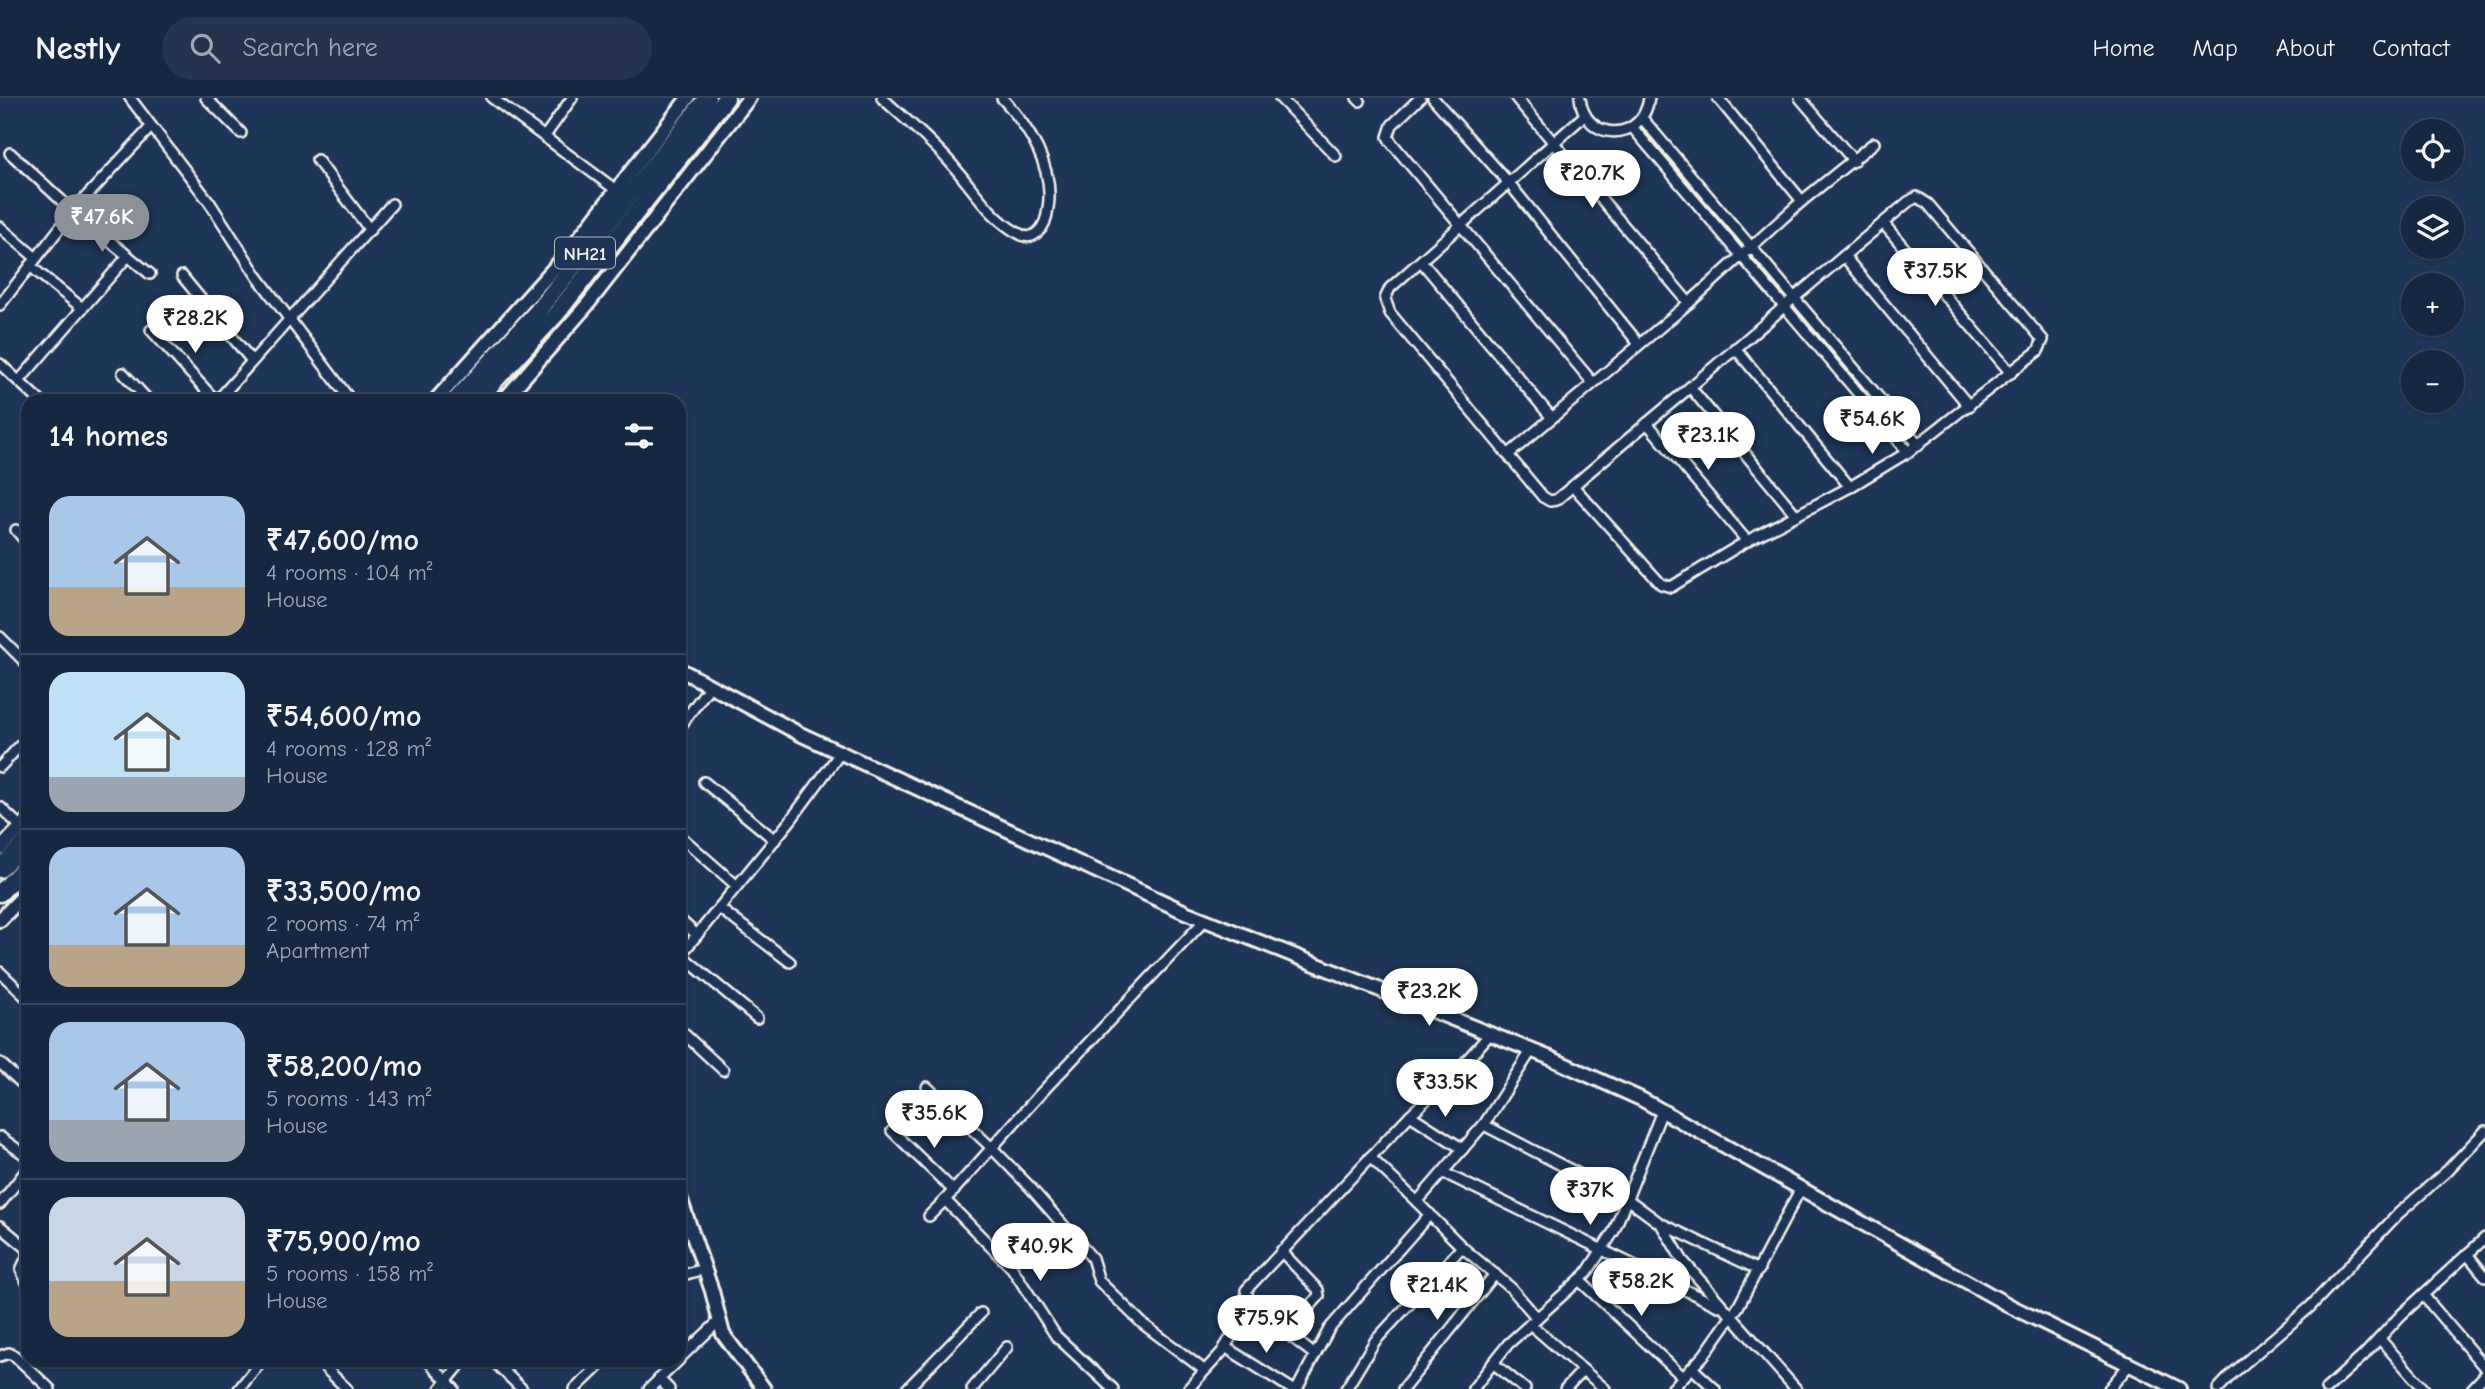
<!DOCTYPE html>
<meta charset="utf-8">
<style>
body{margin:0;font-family:"Comic Neue",sans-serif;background:#23344c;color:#f1f3f6;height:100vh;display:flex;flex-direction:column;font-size:26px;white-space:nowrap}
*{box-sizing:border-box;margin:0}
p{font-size:23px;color:#9ea6b1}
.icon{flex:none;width:38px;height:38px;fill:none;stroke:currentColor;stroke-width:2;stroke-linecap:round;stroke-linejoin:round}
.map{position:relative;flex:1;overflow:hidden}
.sheet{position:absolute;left:21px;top:296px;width:665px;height:973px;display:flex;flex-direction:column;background:#162841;border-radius:21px;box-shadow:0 2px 5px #0004,0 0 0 2px #35445a}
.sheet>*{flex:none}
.tools{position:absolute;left:2401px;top:21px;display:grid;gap:14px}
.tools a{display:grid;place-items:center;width:63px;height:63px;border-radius:50%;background:#162841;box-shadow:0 2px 5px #0004,0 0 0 2px #35445a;font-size:35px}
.price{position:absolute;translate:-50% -60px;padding:0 16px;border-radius:24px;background:#fff;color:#222;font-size:23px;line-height:46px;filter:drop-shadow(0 2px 4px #0008)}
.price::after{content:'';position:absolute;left:50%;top:42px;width:21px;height:16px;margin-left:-10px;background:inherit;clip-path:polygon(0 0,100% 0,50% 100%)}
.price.current{background:#8c9099;color:#fff}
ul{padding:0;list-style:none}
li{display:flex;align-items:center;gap:21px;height:175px;padding:0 28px}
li+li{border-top:2px solid #35445a}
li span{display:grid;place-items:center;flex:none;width:196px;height:140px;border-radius:21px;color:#555}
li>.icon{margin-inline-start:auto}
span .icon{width:84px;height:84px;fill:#fffc;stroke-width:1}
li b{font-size:30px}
h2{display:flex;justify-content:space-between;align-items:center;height:84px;padding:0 28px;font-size:30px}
header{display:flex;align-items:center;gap:42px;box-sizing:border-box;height:98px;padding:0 35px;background:#162841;border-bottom:2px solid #35445a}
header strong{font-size:33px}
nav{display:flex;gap:38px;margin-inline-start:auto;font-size:24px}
.search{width:490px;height:63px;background:#23344c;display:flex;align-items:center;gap:18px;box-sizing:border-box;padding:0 24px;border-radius:38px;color:#9ea6b1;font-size:26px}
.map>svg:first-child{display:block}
</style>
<header>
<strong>Nestly</strong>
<div class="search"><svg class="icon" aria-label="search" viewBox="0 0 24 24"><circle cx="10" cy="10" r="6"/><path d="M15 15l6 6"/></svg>Search here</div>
<nav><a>Home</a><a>Map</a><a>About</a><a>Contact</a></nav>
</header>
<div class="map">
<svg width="2485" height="1291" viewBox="0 0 2485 1291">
<rect width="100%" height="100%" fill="#1d3557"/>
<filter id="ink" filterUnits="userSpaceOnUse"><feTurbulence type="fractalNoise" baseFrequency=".0143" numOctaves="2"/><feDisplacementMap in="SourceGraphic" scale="14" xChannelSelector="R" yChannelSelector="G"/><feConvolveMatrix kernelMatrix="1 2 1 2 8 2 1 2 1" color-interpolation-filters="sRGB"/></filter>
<g filter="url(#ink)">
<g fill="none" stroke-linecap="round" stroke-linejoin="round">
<g stroke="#f4f1e8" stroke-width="14">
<g id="street">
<path d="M130,0L210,105L257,178L351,303"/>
<path d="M206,0L241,35"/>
<path d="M492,0L616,92"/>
<path d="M882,0C904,20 928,40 948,62C970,86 990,120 1018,135C1026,140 1031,140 1038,134C1045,128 1047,119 1048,110C1055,70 1028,28 1002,0"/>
<path d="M1280,0L1336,58"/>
<path d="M1357,0L1360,3"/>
<path d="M1420,0L1392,27L1388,39L1391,44L1593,285"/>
<path d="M1433,0L1508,84L1639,246"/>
<path d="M1516,0L1689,205"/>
<path d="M1580,0C1585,45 1643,45 1649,0"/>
<path d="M1718,0L1802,103"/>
<path d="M1800,0L1854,63"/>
<path d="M1642,20L1919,347"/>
<path d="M1632,29L1908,354"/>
<path d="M545,38L572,0"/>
<path d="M10,55L73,113L150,176"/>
<path d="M317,62L370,132"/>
<path d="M1883,125L2011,275"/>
<path d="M0,129L36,160"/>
<path d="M1844,158L1969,308"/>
<path d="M1421,163L1552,320"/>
<path d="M30,168L82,210"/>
<path d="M182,178L252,263"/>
<path d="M0,207L73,113L151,29"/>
<path d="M151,232L216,303"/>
<path d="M1735,250L1850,389"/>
<path d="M0,266L40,303"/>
<path d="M123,275L149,303"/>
<path d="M19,283L128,158"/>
<path d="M1690,289L1796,417"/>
<path d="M217,303L392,106"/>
<path d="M1647,325L1747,443"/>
<path d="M1509,356L1689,205L1802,103L1874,45"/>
<path d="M1573,388L1661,486L1671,489L1747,443L1850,389L1908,354L2038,253L2043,242L1928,106L1917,99L1908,104L1794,200C1722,264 1646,325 1573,388L1556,402L1550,403L1543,399L1390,215L1385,201L1390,190L1585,17"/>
<path d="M16,432L28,446"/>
<path d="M0,539L28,567"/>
<path d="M679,630L709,589"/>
<path d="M0,669L28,639"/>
<path d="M704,684L775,742"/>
<path d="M0,709L21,729"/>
<path d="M679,737L737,788"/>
<path d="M719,810L790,864"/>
<path d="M679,821L697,837"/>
<path d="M681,857L757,920"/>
<path d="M679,859L790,723L841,654"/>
<path d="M0,874L28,901"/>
<path d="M679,931L723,972"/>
<path d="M1531,953L1485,1025L1417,1104L1462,1149L1511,1190L1537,1220"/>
<path d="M0,965L28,991"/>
<path d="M927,989L993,1051L1029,1088L1092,1160L1099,1183L1106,1190L1143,1226L1204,1272"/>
<path d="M1410,1017L1463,1051"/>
<path d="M1484,1027L1627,1101L1661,1126L1683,1163L1796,1291"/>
<path d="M892,1033L954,1093"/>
<path d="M0,1039L28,1059"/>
<path d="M1370,1059L1417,1104"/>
<path d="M1444,1075L1718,1208"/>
<path d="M945,1102L1012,1170L1056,1238L1113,1291"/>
<path d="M0,1106L28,1070"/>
<path d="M929,1118L945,1102L1041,995L1205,822"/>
<path d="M1662,1126L1759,1172"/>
<path d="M0,1128L28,1151"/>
<path d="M1281,1153L1318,1192L1319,1198L1286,1235"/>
<path d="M2467,1156L2485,1178"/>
<path d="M28,1157L21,1172L28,1186"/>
<path d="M679,1180L683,1177L704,1171"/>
<path d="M1579,1182L1683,1279"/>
<path d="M2423,1197L2485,1270"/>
<path d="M1250,1207L1315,1257"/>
<path d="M1530,1226L1605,1291"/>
<path d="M2380,1241L2424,1291"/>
<path d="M1225,1249L1292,1291"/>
<path d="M0,1258L9,1255L15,1258L50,1291"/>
<path d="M679,1261L719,1223"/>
<path d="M317,1262L347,1291"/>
<path d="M427,1262L454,1291"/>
<path d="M492,1262L522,1291"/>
<path d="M1493,1265L1525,1291"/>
<path d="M1692,1270L1715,1291"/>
<path d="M659,1281L669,1291"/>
<path d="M239,1291L262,1262"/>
<path d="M440,1291L464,1262"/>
<path d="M575,1291L605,1262"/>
<path d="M649,1291L679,1262"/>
<path d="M907,1291L981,1215"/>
<path d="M972,1291L1007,1249"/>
<path d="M1188,1291L1222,1254L1250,1207L1246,1192L1410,1017L1459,971L1490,936"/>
<path d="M1297,1291L1329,1231L1430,1116"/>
<path d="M1346,1291L1375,1243L1462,1149"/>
<path d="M1403,1291L1495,1176"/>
<path d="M1473,1291L1508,1246L1586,1176L1614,1133L1662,1013"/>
<path d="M1565,1291L1583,1272"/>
<path d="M1672,1291L1704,1257L1738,1209L1801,1090"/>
<path d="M2109,1291L2129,1267"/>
<path d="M2218,1291L2232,1276L2310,1209L2398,1116L2447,1073L2485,1033"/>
<path d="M2326,1291L2363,1258L2401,1217L2485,1140"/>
<path d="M2472,1291L2485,1277"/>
</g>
</g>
<g stroke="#f4f1e8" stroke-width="18">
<g id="secondary">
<path d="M435,303L566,157L688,0"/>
<path d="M503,303L587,207L749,0"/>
<path d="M679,571L800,636L1185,814L1548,959L1641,1001L2012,1209L2179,1291"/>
<path d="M0,751L28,722"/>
<path d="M0,822L28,793"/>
<path d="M679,1097L712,1193L723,1236L764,1291"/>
</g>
</g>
<g stroke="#f4f1e8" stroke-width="21">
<g id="highway">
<path d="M455,303L536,215L707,0"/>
<path d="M476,303L557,215L726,0"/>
<path d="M0,771L28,742"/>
<path d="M0,795L28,766"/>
</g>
</g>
<use href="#street" stroke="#1d3557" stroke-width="9"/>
<use href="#secondary" stroke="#1d3557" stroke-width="12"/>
<use href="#highway" stroke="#1d3557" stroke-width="16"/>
</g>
</g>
<g text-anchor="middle" stroke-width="6" stroke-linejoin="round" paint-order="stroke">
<rect fill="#1d3557" stroke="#b4b9bc" stroke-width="2" x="555" y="139.5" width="60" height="31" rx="5"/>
<g font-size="19" font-weight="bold" fill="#f4f1e8">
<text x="585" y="162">NH21</text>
</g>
</g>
</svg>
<div class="tools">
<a><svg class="icon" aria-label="locate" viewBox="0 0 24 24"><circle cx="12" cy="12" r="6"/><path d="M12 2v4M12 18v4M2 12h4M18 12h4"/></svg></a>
<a><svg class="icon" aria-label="layers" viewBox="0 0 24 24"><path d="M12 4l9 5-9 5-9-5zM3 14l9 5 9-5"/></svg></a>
<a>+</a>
<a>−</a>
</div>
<b class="price" style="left:1592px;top:112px">₹20.7K</b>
<b class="price current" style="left:102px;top:156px">₹47.6K</b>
<b class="price" style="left:1935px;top:210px">₹37.5K</b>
<b class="price" style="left:195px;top:257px">₹28.2K</b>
<b class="price" style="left:1872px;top:358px">₹54.6K</b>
<b class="price" style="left:1708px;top:374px">₹23.1K</b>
<b class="price" style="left:1429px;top:930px">₹23.2K</b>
<b class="price" style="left:1445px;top:1021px">₹33.5K</b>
<b class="price" style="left:934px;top:1052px">₹35.6K</b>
<b class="price" style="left:1590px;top:1129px">₹37K</b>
<b class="price" style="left:1040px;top:1185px">₹40.9K</b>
<b class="price" style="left:1641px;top:1220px">₹58.2K</b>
<b class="price" style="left:1437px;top:1224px">₹21.4K</b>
<b class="price" style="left:1266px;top:1257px">₹75.9K</b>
<section class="sheet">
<h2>14 homes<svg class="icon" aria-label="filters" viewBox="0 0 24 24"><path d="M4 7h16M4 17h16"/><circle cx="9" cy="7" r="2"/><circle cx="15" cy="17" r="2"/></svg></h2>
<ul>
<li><span style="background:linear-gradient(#a9c7e8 65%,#b9a48a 0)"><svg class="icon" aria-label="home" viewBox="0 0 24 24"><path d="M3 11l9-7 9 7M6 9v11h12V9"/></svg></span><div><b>₹47,600/mo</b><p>4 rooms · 104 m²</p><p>House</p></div></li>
<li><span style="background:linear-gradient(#bfe0f5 75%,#9aa5b1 0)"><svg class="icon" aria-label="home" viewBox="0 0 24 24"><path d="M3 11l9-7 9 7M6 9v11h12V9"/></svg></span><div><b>₹54,600/mo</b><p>4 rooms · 128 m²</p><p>House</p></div></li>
<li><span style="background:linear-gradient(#a9c7e8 70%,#b9a48a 0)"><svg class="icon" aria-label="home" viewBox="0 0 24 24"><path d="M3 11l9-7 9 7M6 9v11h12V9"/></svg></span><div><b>₹33,500/mo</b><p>2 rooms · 74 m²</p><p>Apartment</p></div></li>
<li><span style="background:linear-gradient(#a9c7e8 70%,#9aa5b1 0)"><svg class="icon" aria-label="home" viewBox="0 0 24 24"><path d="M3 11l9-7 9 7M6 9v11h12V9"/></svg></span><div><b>₹58,200/mo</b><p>5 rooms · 143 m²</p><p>House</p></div></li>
<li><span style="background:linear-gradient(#c9d6e8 60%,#b9a48a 0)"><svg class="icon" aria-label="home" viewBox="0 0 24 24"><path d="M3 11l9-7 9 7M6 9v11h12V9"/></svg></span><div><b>₹75,900/mo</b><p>5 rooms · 158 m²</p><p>House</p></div></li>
</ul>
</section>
</div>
